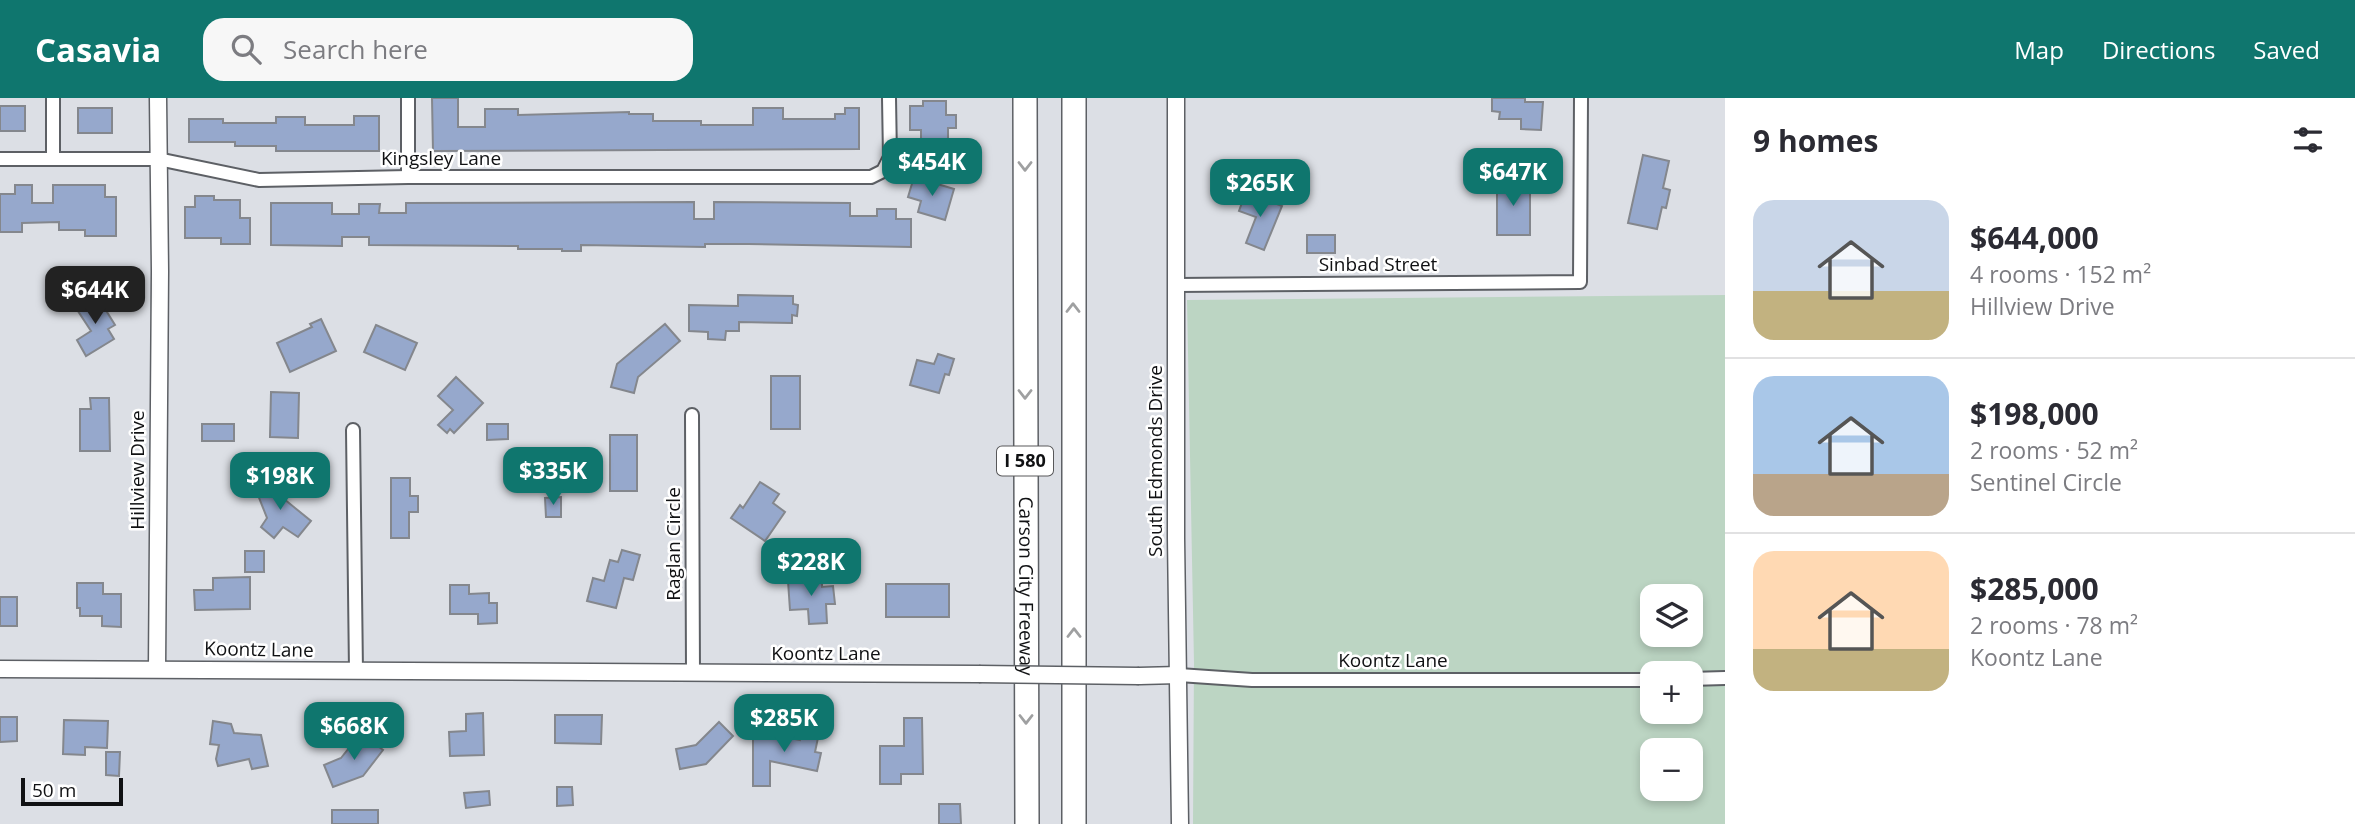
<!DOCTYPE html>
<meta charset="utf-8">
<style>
body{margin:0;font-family:"Open Sans",sans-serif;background:#f7f7f7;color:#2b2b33;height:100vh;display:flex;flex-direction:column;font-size:26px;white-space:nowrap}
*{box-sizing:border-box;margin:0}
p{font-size:23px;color:#7c7c81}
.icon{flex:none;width:38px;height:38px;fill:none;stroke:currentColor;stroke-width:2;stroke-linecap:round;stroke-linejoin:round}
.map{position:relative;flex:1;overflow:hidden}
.panel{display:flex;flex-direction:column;background:#fff;width:630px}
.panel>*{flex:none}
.buttons{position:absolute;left:1640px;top:486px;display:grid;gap:14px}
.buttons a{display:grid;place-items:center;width:63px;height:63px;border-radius:14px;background:#fff;box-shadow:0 4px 10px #0003;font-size:35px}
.scale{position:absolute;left:21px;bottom:18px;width:102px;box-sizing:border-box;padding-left:7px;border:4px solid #101113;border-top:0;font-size:19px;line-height:24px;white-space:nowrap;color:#101113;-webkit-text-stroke:5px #fff;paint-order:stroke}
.price{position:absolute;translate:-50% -60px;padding:0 16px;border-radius:14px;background:#0f766e;color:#fff;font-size:23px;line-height:46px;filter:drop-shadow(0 2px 4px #0008)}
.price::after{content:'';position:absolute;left:50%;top:42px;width:21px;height:16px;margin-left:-10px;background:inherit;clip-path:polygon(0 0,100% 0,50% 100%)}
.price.selected{background:#222;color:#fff}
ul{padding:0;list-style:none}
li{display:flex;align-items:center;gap:21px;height:175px;padding:0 28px}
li+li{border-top:2px solid #e1e1e2}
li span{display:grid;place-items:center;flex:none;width:196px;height:140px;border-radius:21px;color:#555}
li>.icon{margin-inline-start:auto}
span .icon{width:84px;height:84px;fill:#fffc;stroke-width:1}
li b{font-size:30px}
h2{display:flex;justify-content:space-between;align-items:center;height:84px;padding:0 28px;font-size:30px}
header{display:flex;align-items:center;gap:42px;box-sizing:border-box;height:98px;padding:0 35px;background:#0f766e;color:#fff}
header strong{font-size:33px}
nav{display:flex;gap:38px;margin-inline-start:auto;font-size:24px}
.search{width:490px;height:63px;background:#f7f7f7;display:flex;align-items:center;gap:18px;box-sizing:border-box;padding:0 24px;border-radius:21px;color:#7c7c81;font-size:26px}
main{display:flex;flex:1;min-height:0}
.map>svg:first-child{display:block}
</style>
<header>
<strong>Casavia</strong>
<div class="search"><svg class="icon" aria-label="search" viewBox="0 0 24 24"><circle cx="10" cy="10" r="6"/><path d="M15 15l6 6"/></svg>Search here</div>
<nav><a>Map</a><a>Directions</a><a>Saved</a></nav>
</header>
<main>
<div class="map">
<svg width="1725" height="726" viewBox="0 0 1725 726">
<rect width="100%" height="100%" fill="#dcdfe5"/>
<path fill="#bcd5c3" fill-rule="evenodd" d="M1725,197V726H1193L1194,565L1187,202ZM1652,499H1690V537H1652ZM1652,576H1690V614H1652ZM1652,653H1690V691H1652Z"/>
<g fill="#96a8cc" stroke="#84878d" stroke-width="2">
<path d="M432,0H458V29H485V11H518V17L629,14V16H653V23H701V27H753V10H783V21H835V16H845V10H859V51L433,53Z"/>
<path d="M1492,0H1525V4H1543L1541,32L1521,31V21H1499L1500,14L1492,13Z"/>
<path d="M923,3H946V17H956V30H948V70H921V32H910V8H923Z"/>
<rect x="0" y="8" width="25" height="25"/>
<rect x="78" y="10" width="34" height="25"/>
<path d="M354,18H379V53H276V48H235V44H189V21H223V25H276V19H305V27H354Z"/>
<path d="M1643,57L1669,63L1663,90L1670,92L1666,110L1662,109L1657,131L1628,125Z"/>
<path d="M914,79L954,91L945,122L918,114L921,103L908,99Z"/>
<path d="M1497,82L1530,83V137H1497Z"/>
<path d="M15,87H32V105H53V87H105V99H116V138H85V132H59V124L22,125V134H0V96H15Z"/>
<path d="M1246,94L1282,108L1264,152L1246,145L1256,119L1239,113Z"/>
<path d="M195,98H214V102H240V120H250V146H221V140H185V109H195Z"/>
<path d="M694,104V121H714V104L850,105V118H877V111H896V121H911V149L748,146H705V149L581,147V153H562V151H518V148L369,147V139H342V148L271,147V105H332V116H359V106H380L379,115H406V105Z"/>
<rect x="1307" y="137" width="28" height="18"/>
<path d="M738,197L793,198V206L798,207L797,218L792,217V225L739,224V233H726L725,242L708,241V234L689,233V207L738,208Z"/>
<path d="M97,198L115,227L108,231L114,241L86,258L77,242L91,233L76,210Z"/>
<path d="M321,221L336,253L290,274L277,245L312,229L310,226Z"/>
<path d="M665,226L680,243L638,279L634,295L611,289L617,266Z"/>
<path d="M376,227L417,245L405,272L364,254Z"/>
<path d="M938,256L954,261L949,277L945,276L939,295L910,287L917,262L934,266Z"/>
<rect x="771" y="278" width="29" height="53"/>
<path d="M456,279L483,305L454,335L450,331L447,335L438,327L453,312L438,298Z"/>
<path d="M271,294L299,295L298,340L270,339Z"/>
<path d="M90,300H109L110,353H80V311H91Z"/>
<rect x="202" y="326" width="32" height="17"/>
<path d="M487,326H508V341L487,342Z"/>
<rect x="610" y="337" width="27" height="56"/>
<path d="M391,380H410V398H418V414H409V440H391Z"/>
<path d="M278,384L284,401L311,423L298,439L283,429L274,440L261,429L267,420L256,392Z"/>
<path d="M760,384L779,396L773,405L785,414L765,443L731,420L740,407L743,410Z"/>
<path d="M561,399V419H546L545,400Z"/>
<path d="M622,452L640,457L633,482L624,480L616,510L587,503L593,480L604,483L610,462L618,464Z"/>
<rect x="245" y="453" width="19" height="21"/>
<path d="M250,479V511L195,512L194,492H213V480Z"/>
<path d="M822,480V489L833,488L835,506H826L827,525L809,526L808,511L790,512L788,483Z"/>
<path d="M77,485H103V496H121V529L102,528V518H80V510H77Z"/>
<rect x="886" y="486" width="63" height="33"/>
<path d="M450,487H469V496L489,495V505H497V525L478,526V516H450Z"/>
<rect x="0" y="499" width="17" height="29"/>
<path d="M483,615L484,657L450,658L449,634L466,633V616Z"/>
<path d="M555,617H602L601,646L555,645Z"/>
<path d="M0,619H17V643L0,644Z"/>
<path d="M904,620H922L923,676H901V686H880V648H904Z"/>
<path d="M64,622L108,623L107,650L85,649V657L63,656Z"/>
<path d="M213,623L231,626L234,635L261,637L268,668L252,671L249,661L218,668L216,661L219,647L210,646Z"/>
<path d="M719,624L733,638L706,666L680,671L676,651L696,647Z"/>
<path d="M803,631L819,635L815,654L821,655L817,673L770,663V688H753V638H781L800,642Z"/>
<path d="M361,635L383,652L363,678L333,689L324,667L341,660Z"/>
<path d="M106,654H120L119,678L106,677Z"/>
<path d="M557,689H572L573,707L557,708Z"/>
<path d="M489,693L490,707L466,710L464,695Z"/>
<path d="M939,706H960L961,726H939Z"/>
<rect x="332" y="712" width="46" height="14"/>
</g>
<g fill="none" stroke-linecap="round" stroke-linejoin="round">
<g stroke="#5d6065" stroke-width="16">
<g id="minor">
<path d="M53,0V61"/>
<path d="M408,0V79"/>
<path d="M0,61H158L259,82L408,79H871L883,73L890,59L889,0"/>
<path d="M1176,187L1580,184L1581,0"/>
<path d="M692,317L693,575"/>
<path d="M353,332L356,573"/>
<path d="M1179,577L1252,582H1652"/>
<path d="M1690,581L1725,580"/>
</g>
</g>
<g stroke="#5d6065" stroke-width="19">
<g id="tertiary">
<path d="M1176,0V440L1180,726"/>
<path d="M0,571L979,576"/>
<path d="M157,571L160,173L158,0"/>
<path d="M1139,578L1179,577"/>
</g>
</g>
<g stroke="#5d6065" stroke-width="26">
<g id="motorway">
<path id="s1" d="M1025,0L1027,726"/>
<path d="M1074,0V726"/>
</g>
</g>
<use href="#minor" stroke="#fff" stroke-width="12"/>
<use href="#tertiary" stroke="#fff" stroke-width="16"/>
<use href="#motorway" stroke="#fff" stroke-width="23"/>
<g stroke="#5d6065" stroke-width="19" stroke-linecap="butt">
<path id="tertiary-bridge" d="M979,576L1139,578"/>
</g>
<use href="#tertiary-bridge" stroke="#fff" stroke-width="16"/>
</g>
<defs><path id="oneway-chevron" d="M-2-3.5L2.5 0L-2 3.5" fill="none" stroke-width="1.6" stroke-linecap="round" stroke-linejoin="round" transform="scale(1.75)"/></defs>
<g stroke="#9fa0a1">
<use href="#oneway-chevron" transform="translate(1025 68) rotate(90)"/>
<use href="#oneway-chevron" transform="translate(1073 210) rotate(-90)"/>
<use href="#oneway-chevron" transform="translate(1025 296) rotate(90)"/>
<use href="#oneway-chevron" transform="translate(1074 535) rotate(-90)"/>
<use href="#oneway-chevron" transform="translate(1026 621) rotate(90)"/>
</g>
<g text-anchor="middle" stroke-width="5" stroke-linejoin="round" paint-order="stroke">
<rect fill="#fff" stroke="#58585a" stroke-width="2" x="997" y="348.5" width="56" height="29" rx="5"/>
<g font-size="18" font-weight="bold" fill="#101113">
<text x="1025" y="369">I 580</text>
</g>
<g font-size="19" fill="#101113" stroke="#fff">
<text x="441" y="67">Kingsley Lane</text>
<text x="1378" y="173">Sinbad Street</text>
<text transform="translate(1155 363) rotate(-90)" y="7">South Edmonds Drive</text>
<text transform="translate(137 372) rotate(-90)" y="7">Hillview Drive</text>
<text transform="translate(673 446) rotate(-90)" y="7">Raglan Circle</text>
<text dy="7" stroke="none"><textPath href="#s1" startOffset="488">Carson City Freeway</textPath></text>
<text transform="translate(259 551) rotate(1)" y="7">Koontz Lane</text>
<text x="826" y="562">Koontz Lane</text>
<text x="1393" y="569">Koontz Lane</text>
</g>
</g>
</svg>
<div class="buttons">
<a><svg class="icon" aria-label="layers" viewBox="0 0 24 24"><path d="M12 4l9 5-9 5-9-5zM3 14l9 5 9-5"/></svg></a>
<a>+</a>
<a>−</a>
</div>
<div class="scale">50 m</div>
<b class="price" style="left:932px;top:100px">$454K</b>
<b class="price" style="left:1513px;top:110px">$647K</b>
<b class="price" style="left:1260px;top:121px">$265K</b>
<b class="price selected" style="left:95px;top:228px">$644K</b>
<b class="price" style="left:553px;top:409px">$335K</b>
<b class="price" style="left:280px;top:414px">$198K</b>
<b class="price" style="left:811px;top:500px">$228K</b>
<b class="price" style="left:784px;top:656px">$285K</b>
<b class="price" style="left:354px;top:664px">$668K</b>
</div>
<section class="panel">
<h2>9 homes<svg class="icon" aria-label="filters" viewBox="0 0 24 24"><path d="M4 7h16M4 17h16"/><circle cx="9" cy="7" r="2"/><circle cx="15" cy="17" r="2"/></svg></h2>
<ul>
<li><span style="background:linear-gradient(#c9d6e8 65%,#c2b280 0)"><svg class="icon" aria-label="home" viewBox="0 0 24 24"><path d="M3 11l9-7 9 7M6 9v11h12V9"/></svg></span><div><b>$644,000</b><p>4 rooms · 152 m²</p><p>Hillview Drive</p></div></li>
<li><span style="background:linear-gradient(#a9c7e8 70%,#b9a48a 0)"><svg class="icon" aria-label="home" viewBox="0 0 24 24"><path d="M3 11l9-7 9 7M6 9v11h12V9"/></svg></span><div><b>$198,000</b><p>2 rooms · 52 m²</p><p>Sentinel Circle</p></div></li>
<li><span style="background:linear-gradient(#ffd9b3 70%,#c2b280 0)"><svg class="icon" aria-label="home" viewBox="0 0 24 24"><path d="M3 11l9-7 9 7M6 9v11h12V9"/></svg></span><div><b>$285,000</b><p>2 rooms · 78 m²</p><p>Koontz Lane</p></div></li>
</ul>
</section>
</main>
